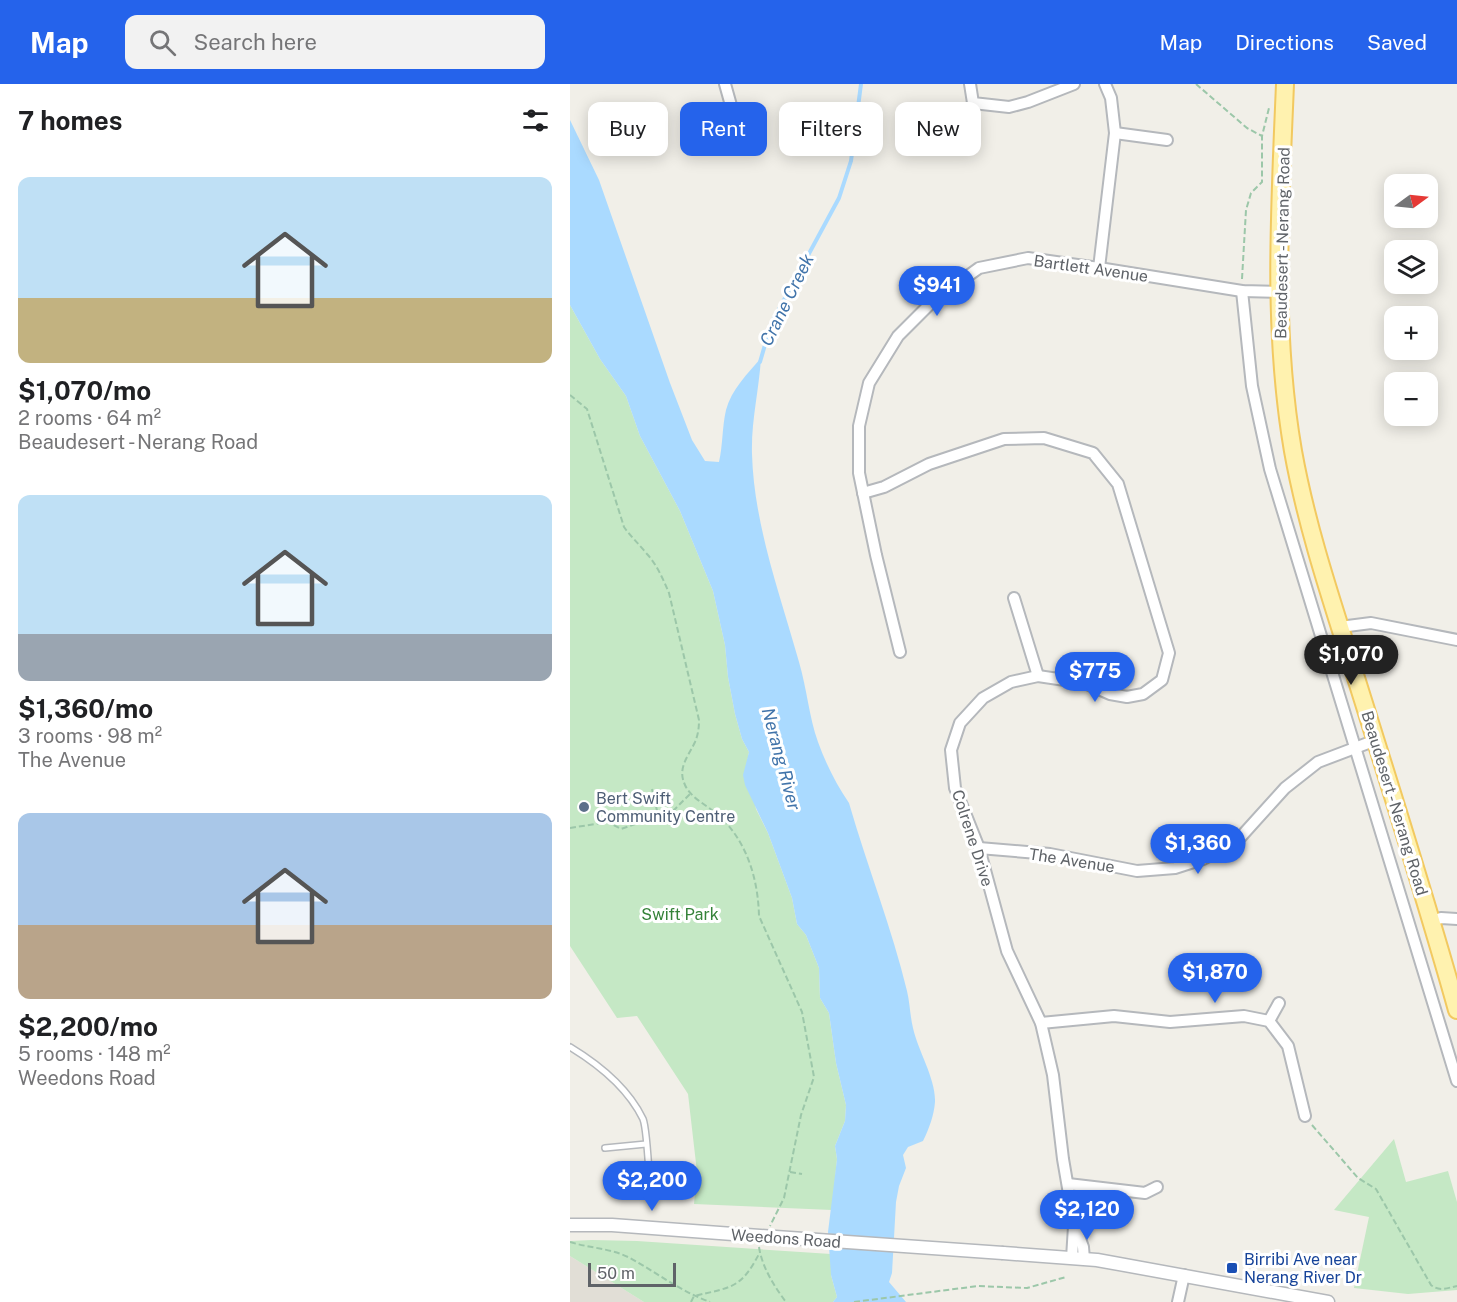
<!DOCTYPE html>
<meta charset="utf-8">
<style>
body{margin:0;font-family:"Public Sans",sans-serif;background:#f2f2f2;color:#202124;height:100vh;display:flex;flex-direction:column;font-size:22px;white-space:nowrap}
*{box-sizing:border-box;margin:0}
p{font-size:20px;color:#757577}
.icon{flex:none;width:33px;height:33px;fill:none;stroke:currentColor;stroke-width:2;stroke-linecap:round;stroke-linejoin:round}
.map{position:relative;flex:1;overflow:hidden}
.details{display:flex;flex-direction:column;background:#fff;width:570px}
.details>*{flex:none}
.hud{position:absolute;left:18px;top:18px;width:570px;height:54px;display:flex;gap:12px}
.needle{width:39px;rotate:75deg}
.fabs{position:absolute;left:814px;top:90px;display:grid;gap:12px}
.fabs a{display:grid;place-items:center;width:54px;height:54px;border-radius:12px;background:#fff;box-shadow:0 3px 15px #0003;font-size:30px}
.scale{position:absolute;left:18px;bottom:15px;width:88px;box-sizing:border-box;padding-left:6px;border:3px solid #5f6368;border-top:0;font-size:16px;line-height:21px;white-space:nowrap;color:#5f6368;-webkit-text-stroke:4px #fff;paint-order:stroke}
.price{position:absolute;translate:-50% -51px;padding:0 14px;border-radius:21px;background:#2563eb;color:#fff;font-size:20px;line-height:39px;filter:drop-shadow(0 2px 3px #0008)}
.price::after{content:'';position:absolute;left:50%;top:36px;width:18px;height:14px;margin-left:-9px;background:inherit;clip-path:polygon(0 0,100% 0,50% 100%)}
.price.selected{background:#222;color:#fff}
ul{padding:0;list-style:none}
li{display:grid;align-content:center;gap:12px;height:318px;padding:0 18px}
li span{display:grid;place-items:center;height:186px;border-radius:12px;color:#555}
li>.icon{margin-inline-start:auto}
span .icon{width:108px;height:108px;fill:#fffc;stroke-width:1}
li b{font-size:26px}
h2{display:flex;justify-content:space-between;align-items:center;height:72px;padding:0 18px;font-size:26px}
.chip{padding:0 21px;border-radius:12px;background:#fff;box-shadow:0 3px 15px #0003;font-size:21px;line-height:54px}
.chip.selected{background:#2563eb;color:#fff}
header{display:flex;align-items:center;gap:36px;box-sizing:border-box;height:84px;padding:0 30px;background:#2563eb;color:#fff}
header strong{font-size:28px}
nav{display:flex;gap:33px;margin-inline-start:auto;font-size:21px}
.search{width:420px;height:54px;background:#f2f2f2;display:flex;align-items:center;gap:15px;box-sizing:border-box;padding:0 21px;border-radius:12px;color:#757577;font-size:22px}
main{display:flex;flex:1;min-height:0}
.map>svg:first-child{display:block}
</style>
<header>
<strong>Map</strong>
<div class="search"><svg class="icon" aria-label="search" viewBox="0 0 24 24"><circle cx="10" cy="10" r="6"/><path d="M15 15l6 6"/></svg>Search here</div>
<nav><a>Map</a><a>Directions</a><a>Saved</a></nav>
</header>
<main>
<section class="details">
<h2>7 homes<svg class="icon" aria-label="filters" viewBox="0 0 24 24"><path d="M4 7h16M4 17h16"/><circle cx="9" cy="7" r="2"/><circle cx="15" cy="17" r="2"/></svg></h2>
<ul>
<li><span style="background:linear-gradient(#bfe0f5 65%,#c2b280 0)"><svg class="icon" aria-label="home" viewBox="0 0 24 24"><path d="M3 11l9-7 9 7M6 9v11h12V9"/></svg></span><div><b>$1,070/mo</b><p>2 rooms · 64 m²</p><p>Beaudesert - Nerang Road</p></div></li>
<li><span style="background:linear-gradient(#bfe0f5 75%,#9aa5b1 0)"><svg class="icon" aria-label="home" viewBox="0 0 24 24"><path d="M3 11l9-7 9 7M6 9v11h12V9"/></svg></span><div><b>$1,360/mo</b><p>3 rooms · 98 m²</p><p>The Avenue</p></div></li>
<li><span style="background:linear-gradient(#a9c7e8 60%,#b9a48a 0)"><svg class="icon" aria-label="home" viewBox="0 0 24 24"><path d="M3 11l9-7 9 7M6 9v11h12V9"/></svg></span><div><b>$2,200/mo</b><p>5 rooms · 148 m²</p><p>Weedons Road</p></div></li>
</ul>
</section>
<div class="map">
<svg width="887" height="1218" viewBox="0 0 887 1218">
<rect width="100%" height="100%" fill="#f1efe8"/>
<path fill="#e1ded6" d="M0,1172L74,1218H0Z"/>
<g fill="#c5e8c5">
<path d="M0,221L30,275L56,312L70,352L110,427L143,507L155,561L158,593L165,630L172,655L179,668L177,679L186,725L198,749L222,814L227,840L236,851L249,884L250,914L259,929L266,979L276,1021L275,1037L265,1062L267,1075L262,1126L124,1120L127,1088L118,1010L67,932L47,934L0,862Z"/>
<path d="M824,1055L836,1098L878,1087L887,1118V1206L838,1210L784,1204L799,1133L764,1126Z"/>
<path d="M22,1156L67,1157L261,1170V1191L267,1213L263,1218H74L0,1172V1157Z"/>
</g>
<path fill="#aadaff" d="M0,36L29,96L100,299L122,356L135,377L149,378C153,361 152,343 156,326C161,306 178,289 191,274C189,306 181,338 182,370C184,441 210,510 229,578C237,605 239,633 248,658C256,680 266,700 279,719C297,782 322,844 337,907C340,919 340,932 343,944C348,967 366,995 365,1018C364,1031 359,1045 353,1057L338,1063L333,1071L336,1084L329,1102L326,1118L322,1189L319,1198L336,1218H263L267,1213L261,1191L258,1148L267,1075L265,1062L275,1037L276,1021L266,979L259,929L250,914L249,884L236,851L227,840L222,814L198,749L175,701L173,691L179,668L172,655L165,630L158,593L155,561L143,507L110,427L70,352L56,312L30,275L0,221Z"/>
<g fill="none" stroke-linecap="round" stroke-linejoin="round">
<path stroke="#aadaff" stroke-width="4" d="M190,278L201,240L269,114L281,77L291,0"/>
<g stroke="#b5b8bc" stroke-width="8">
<g id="service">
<path d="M0,963C28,980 58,1004 73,1035C77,1045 79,1090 80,1105"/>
<path d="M35,1064L76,1060"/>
</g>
</g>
<g stroke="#b5b8bc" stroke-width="14">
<g id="minor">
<path d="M155,0L171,57"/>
<path d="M400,0L403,19L439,23L458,18L504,0"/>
<path d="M395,37L403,19"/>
<path d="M545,49L597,56"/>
<path d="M529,184L545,49L541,14L535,0"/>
<path d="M672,207L682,302L700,385L887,997"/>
<path d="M293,409L314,403L359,380L434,355L474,354L523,369L548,400L599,569L592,596L573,610L557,613L540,610L515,599L468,592L441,598L413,614L390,639L381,666L385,704L409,764L437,867L471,939L483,991L493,1075L504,1139L513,1163L514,1175"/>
<path d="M444,514L468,592"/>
<path d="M770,543L801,539L887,556"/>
<path d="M330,568L306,471L289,389V342L299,299L328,252L363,217L409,184L458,174L529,184L672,207L709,208"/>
<path d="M409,764L480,770L567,787L605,784L633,775L668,756L715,704L748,678L806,656"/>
<path d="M862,837L871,834L887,835"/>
<path d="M699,937L709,919"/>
<path d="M471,939L544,932L600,938L674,932L699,937L718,962L735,1032"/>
<path d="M498,1100L575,1109L587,1103"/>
<path d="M502,1174L504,1142"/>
<path d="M608,1218L614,1191"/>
</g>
</g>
<g stroke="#b5b8bc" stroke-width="15">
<g id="tertiary">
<path d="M0,1141H42L163,1150"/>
<path d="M433,1169L527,1176L758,1218"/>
</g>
</g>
<g stroke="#f2c960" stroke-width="20">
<path id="primary" d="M715,0C710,123 702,245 723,367C737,445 763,521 787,597C821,706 856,815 887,926"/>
</g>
<g stroke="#9cc7a9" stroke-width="2" stroke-dasharray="6 3" stroke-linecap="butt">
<path d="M626,0L677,44L692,52"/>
<path d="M672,195L676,126L681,109L692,98V52L699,24"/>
<path d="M0,311L17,325L54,443C61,453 69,460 77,470C87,481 93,495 99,509L129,636C129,644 128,651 125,658C118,673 107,684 115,701C120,713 136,721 146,729C176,755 188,793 189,832L232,928L244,993L231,1031L214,1114L200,1142"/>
<path d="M82,705L88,731"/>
<path d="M0,744L38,738L51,745L103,727L120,710"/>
<path d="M742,1041L788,1094L806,1105L861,1201C870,1208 877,1204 887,1202"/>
<path d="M220,1088L232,1090"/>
<path d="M0,1158C19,1164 39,1164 58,1173C86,1188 110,1207 140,1218"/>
<path d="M189,1163C192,1183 204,1202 216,1218"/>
<path d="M121,1218L124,1212C162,1203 171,1205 190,1168"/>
<path d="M284,1218L408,1202L457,1204L496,1193"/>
</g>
<use href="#service" stroke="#fff" stroke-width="5"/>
<use href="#minor" stroke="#fff" stroke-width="10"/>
<use href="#tertiary" stroke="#fff" stroke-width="12"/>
<use href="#primary" stroke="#fff2af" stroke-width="16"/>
<g stroke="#b5b8bc" stroke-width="15" stroke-linecap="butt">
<path id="tertiary-bridge" d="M163,1150L433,1169"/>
</g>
<use href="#tertiary-bridge" stroke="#fff" stroke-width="12"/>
</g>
<circle fill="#5c6f8a" stroke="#fff" stroke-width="2" cx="14" cy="723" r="6"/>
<rect fill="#1a4fb4" stroke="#fff" stroke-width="2" x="656" y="1178" width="12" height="12" rx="3"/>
<g text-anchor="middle" stroke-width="6" stroke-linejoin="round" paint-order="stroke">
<g font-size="16" fill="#5f6368" stroke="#fff">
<text transform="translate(712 159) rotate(-89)" y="6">Beaudesert - Nerang Road</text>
<text transform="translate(521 184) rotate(8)" y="6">Bartlett Avenue</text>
<text transform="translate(825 719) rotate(73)" y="6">Beaudesert - Nerang Road</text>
<text transform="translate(403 754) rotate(72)" y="6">Colrene Drive</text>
<text transform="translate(502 776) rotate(9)" y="6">The Avenue</text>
<text transform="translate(216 1154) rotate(4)" y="6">Weedons Road</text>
</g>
<g font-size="16" fill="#4e5e75" stroke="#fff" text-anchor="start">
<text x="26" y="720">Bert Swift<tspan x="26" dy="18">Community Centre</tspan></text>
</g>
<g font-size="16" fill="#348238" stroke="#fff">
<text x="110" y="836">Swift Park</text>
</g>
<g font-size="16" fill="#164399" stroke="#fff" text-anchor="start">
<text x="674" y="1181">Birribi Ave near<tspan x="674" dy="18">Nerang River Dr</tspan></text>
</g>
<g font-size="18" font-style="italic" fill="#4174aa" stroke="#fff">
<text transform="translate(217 216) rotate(-64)" y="6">Crane Creek</text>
<text transform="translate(211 675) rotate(75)" y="6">Nerang River</text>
</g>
</g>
</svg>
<div class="fabs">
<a><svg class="needle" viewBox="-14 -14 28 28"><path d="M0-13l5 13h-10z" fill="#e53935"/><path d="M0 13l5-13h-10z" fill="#757577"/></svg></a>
<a><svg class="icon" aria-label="layers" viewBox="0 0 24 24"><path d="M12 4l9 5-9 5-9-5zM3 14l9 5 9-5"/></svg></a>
<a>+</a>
<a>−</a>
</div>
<div class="scale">50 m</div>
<b class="price" style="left:367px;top:233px">$941</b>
<b class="price selected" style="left:781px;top:602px">$1,070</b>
<b class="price" style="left:525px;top:619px">$775</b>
<b class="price" style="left:628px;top:791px">$1,360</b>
<b class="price" style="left:645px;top:920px">$1,870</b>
<b class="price" style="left:82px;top:1128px">$2,200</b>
<b class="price" style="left:517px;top:1157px">$2,120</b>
<div class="hud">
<a class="chip">Buy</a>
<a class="chip selected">Rent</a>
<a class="chip">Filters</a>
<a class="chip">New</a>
</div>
</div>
</main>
